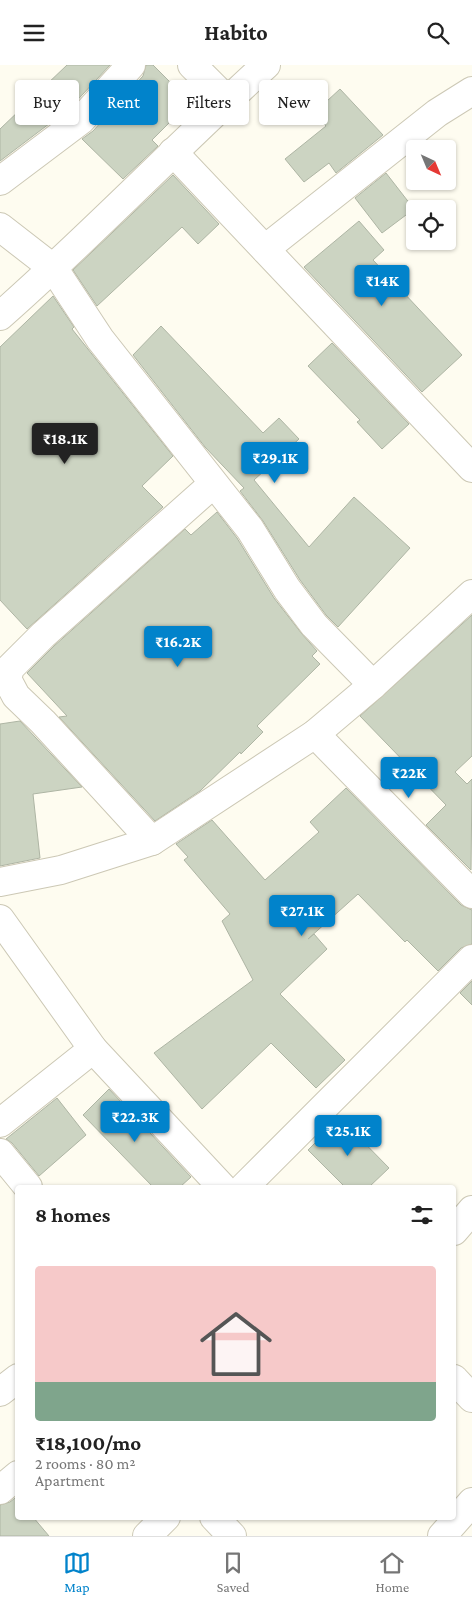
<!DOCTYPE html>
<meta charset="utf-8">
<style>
body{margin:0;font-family:"Crimson Pro",serif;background:#f2f2f2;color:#222;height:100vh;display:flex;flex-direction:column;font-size:19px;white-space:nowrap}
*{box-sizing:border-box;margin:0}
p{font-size:16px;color:#767676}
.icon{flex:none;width:28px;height:28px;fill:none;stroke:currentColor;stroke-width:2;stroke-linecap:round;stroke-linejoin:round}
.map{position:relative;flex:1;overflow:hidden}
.side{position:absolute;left:15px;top:1120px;width:441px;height:335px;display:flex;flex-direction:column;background:#fff;border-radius:5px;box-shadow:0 1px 4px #0004}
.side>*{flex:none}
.top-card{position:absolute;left:15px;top:15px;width:442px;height:45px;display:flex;gap:10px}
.needle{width:32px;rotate:136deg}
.fabs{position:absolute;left:406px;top:75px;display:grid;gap:10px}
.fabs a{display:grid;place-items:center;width:50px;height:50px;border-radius:5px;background:#fff;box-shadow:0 1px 4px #0004;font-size:25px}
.price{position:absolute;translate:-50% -42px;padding:0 11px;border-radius:5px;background:#0183cb;color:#fff;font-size:16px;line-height:32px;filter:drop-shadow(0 1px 2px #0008)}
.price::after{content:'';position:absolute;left:50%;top:30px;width:15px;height:11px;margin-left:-8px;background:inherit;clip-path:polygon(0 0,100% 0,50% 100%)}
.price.current{background:#222;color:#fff}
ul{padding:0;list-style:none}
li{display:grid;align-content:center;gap:10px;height:265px;padding:0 20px}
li+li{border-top:1px solid #e0e0e0}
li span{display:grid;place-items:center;height:155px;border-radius:5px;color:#555}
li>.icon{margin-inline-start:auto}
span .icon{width:90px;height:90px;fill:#fffc;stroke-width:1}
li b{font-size:21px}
h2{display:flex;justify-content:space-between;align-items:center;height:60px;padding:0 20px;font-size:21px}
.tag{padding:0 18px;border-radius:5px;background:#fff;box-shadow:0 1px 4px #0004;font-size:18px;line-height:45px}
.tag.current{background:#0183cb;color:#fff}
header{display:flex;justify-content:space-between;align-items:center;height:65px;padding:0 20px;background:#fff;font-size:22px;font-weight:700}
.dock{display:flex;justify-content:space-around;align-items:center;height:70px;border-top:1px solid #e0e0e0;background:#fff;font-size:14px;color:#767676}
.dock a{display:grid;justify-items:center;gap:2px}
.dock .current{color:#0183cb}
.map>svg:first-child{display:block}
</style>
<header><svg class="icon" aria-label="menu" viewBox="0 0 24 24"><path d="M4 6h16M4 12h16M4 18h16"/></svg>Habito<svg class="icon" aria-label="search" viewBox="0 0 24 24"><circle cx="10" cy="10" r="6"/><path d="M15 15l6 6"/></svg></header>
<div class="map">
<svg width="472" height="1471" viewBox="0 0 472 1471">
<rect width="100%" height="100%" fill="#fefcf0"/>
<g fill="#ccd4c2" stroke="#aeb5a4">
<path d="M67,0H110L70,43L0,96V64Z"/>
<path d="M146,0H153L190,37L152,75L158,81L123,114L82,74L93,66L143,11Z"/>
<path d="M340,24L383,70L336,108L329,98L304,117L285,94L326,61L314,48Z"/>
<path d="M386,108L414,144L382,168L355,133Z"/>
<path d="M173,110L219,159L198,179L182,162L97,241L73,205Z"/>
<path d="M359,156L384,185L373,195L462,290L422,327L304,202Z"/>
<path d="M53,231L74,262L72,264L173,391L142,421L163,442L27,564L0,535V282Z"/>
<path d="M161,261L263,368L279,353L299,374L254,415L309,482L354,432L410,483L338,562L326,550L300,515L263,456L240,426L244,423L205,382L133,290Z"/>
<path d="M332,278L409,359L382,384L357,357L360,355L308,301Z"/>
<path d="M217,447L237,473L274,533L302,569L317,586L312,591L320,599L257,661L263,667L241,689L240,687L200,726L155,756L59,652L67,651L27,608L54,581L185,464L191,470Z"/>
<path d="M472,550V691L455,707L467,719L472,714L471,805L426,760L446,740L360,651Z"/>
<path d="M20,656L82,722L33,729L40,793L0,801V659Z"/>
<path d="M346,723L461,840L472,845V879L461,883L438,906L407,875L405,877L358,829L308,874L314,869L327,884L280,929L345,995L316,1023L271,978L202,1044L154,988L253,915L222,856L230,849L184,795L188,792L176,779L212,755L265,815L319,767L310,757Z"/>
<path d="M472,916V940L460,928Z"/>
<path d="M109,1024L191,1112L180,1122H153L83,1050Z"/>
<path d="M57,1033L86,1070L39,1111L12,1078L6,1074Z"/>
<path d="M340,1053L389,1103L369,1122H345L308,1085Z"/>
<path d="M15,1433L18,1435V1452H33L49,1471H0V1440L10,1437Z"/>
</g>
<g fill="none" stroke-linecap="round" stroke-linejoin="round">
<g stroke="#ccc8b5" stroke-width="30">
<g id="street">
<path d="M192,0L227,35"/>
<path d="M173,87L472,403"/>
<path d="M0,116L81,55L131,0"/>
<path d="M0,162L54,204L100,274L250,464L287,524L314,560L373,620"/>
<path d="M265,184L437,48L472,26"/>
<path d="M0,251C92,170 176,82 266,0"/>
<path d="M315,669L472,829"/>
<path d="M152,776L43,657L16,631L7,614L10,603L43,570L213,419"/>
<path d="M0,817L61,805L152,776L315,669L373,620L472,529"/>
<path d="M0,854L93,984L222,1122"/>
<path d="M0,1058L93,984"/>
<path d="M0,1088L28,1122"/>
<path d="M244,1122L472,894"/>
<path d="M454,1166L472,1145"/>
<path d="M454,1314L472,1333"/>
<path d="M0,1327L18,1313"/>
<path d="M0,1425L18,1410"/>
<path d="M214,1452L232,1471"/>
<path d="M147,1471L166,1452"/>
<path d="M442,1471L472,1437"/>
</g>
</g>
<use href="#street" stroke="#fff" stroke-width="28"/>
</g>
</svg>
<div class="fabs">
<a><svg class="needle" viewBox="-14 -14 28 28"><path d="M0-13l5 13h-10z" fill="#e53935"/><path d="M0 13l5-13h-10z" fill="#767676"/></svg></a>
<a><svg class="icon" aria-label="locate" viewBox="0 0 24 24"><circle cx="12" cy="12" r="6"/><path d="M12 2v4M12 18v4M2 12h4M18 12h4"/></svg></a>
</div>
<b class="price" style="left:382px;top:242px">₹14K</b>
<b class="price current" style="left:65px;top:400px">₹18.1K</b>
<b class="price" style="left:275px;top:419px">₹29.1K</b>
<b class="price" style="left:178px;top:603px">₹16.2K</b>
<b class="price" style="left:409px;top:734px">₹22K</b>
<b class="price" style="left:302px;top:872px">₹27.1K</b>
<b class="price" style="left:135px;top:1078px">₹22.3K</b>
<b class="price" style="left:348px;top:1092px">₹25.1K</b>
<div class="top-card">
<a class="tag">Buy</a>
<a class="tag current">Rent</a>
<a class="tag">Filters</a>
<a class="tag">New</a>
</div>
<section class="side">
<h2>8 homes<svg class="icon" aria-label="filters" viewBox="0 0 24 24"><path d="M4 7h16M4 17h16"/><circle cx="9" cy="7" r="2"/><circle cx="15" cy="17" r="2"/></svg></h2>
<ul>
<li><span style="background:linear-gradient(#f6c9c9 75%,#7fa58c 0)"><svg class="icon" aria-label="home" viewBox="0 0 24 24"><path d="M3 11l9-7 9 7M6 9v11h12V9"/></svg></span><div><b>₹18,100/mo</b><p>2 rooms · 80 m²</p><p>Apartment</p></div></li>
</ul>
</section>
</div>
<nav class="dock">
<a class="current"><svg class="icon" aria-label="map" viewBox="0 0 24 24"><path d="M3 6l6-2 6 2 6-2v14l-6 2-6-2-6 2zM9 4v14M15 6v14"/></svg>Map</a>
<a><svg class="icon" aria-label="saved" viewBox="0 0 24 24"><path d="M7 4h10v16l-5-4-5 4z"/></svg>Saved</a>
<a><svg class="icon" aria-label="home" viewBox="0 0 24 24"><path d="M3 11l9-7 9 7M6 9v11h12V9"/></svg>Home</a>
</nav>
